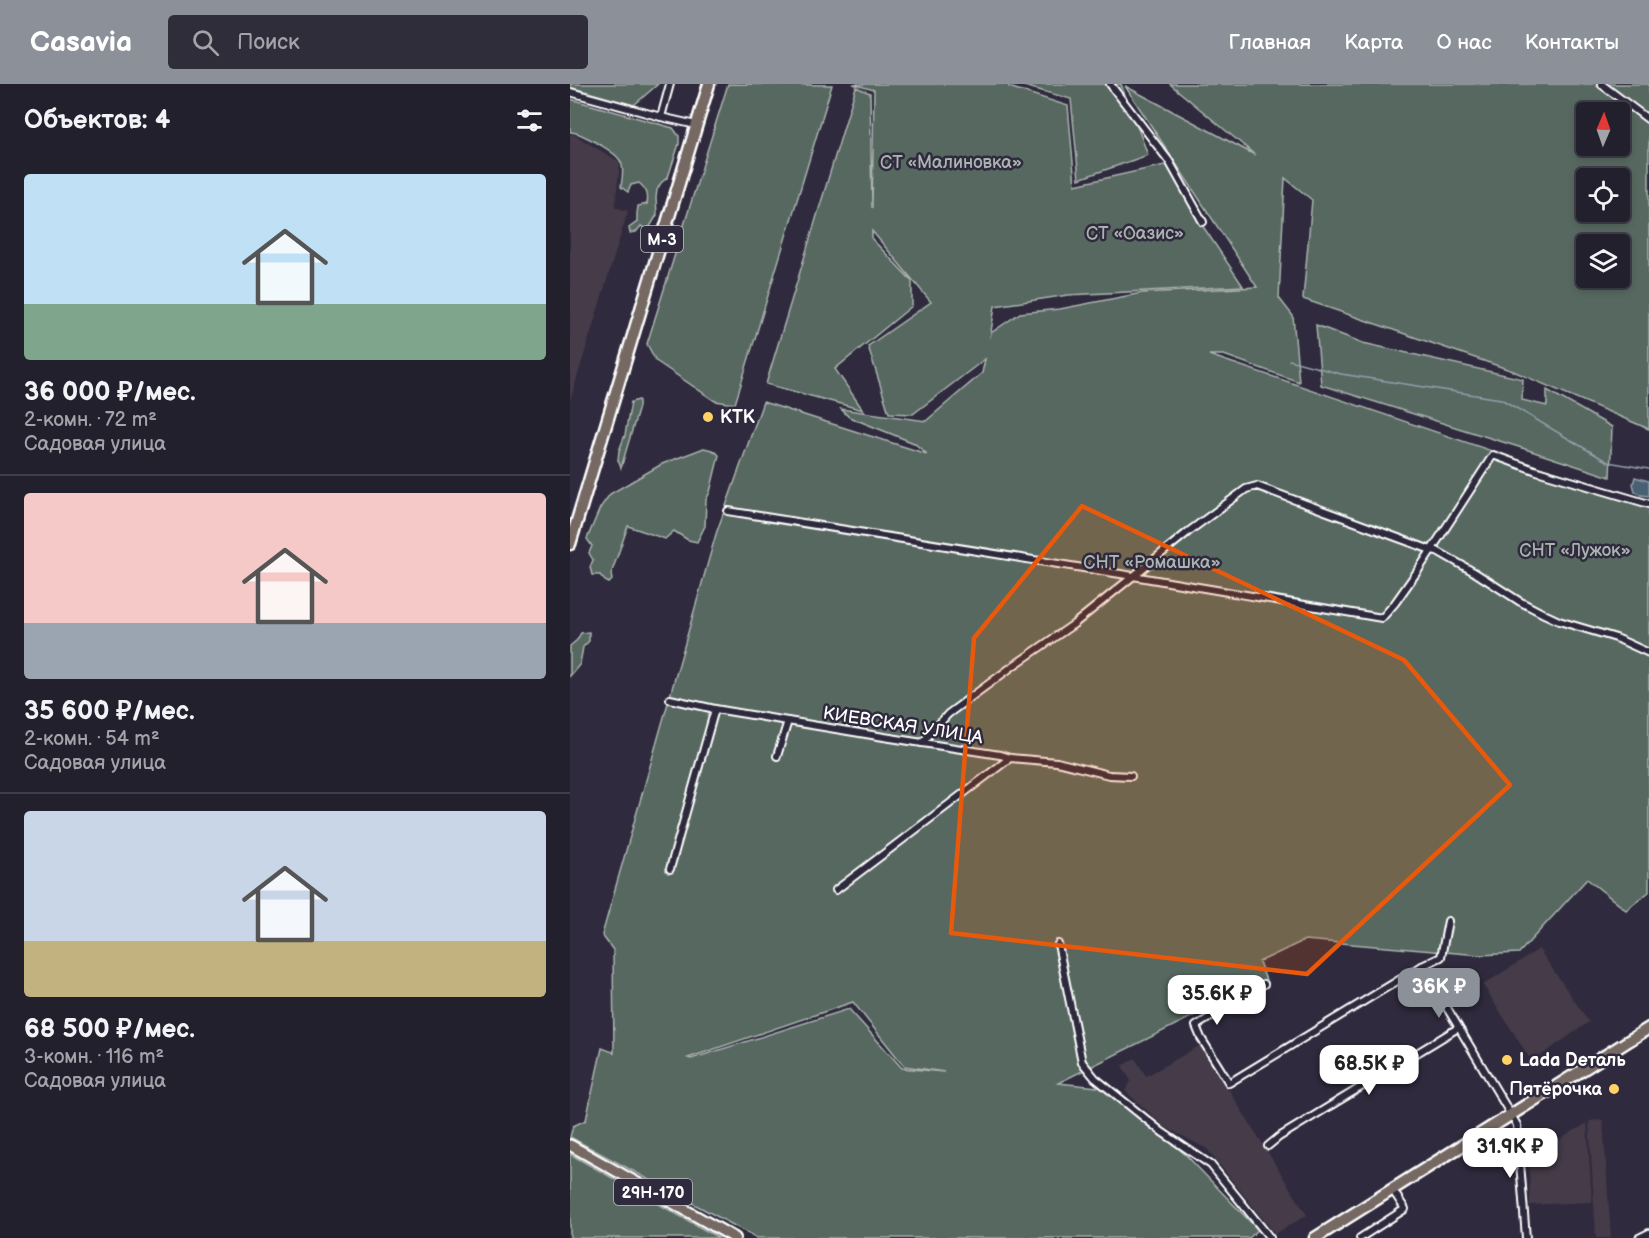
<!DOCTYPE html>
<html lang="ru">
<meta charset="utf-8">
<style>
body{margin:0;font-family:"Balsamiq Sans",sans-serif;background:#2f2d3a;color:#f1f3f6;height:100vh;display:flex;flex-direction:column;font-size:22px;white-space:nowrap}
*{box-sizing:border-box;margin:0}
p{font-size:20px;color:#a3a3aa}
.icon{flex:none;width:33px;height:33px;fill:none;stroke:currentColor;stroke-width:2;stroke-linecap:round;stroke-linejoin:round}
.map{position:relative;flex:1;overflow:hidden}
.panel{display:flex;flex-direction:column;background:#23202e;width:570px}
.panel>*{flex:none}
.needle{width:39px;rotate:2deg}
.controls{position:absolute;left:1006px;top:18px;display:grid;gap:12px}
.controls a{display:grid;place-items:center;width:54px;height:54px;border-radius:6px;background:#23202e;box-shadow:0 3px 9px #0003,0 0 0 2px #403e4a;font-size:30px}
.price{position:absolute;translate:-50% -51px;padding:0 14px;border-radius:12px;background:#fff;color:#222;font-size:20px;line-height:39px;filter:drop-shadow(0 2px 3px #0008)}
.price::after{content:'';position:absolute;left:50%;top:36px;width:18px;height:14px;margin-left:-9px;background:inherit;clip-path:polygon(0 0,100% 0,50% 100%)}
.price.on{background:#8c9099;color:#fff}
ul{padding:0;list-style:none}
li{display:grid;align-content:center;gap:12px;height:318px;padding:0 24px}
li+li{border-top:2px solid #403e4a}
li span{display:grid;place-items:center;height:186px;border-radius:6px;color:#555}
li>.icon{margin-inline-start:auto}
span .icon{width:108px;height:108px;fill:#fffc;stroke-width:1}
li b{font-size:26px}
h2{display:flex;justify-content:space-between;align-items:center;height:72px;padding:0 24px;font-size:26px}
header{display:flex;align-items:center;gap:36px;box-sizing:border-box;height:84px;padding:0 30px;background:#8c9099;color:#fff}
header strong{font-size:28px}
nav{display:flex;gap:33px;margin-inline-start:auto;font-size:21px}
.search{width:420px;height:54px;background:#2f2d3a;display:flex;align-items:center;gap:15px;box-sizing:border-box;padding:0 21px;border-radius:6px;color:#a3a3aa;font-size:22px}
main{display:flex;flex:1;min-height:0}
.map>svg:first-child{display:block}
</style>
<header>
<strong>Casavia</strong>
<div class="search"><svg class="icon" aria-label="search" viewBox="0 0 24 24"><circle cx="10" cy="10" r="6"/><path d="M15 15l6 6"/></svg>Поиск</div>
<nav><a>Главная</a><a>Карта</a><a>О нас</a><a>Контакты</a></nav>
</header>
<main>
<section class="panel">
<h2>Объектов: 4<svg class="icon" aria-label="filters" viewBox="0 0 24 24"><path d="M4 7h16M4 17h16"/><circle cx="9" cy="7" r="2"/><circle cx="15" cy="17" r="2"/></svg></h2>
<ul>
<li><span style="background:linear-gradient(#bfe0f5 70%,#7fa58c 0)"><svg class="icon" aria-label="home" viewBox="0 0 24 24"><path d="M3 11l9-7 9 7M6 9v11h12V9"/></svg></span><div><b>36 000 ₽/мес.</b><p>2-комн. · 72 m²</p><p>Садовая улица</p></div></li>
<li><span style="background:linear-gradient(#f6c9c9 70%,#9aa5b1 0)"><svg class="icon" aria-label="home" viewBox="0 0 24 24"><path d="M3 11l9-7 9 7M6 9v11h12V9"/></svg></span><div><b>35 600 ₽/мес.</b><p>2-комн. · 54 m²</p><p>Садовая улица</p></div></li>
<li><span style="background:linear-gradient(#c9d6e8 70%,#c2b280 0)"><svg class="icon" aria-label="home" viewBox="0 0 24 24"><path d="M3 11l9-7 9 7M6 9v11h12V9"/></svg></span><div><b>68 500 ₽/мес.</b><p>3-комн. · 116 m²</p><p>Садовая улица</p></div></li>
</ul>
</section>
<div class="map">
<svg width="1079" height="1154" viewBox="0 0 1079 1154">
<rect width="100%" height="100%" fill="#2f2a3d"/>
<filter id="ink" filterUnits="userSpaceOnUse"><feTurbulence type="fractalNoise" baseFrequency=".0167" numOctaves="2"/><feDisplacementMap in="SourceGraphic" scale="12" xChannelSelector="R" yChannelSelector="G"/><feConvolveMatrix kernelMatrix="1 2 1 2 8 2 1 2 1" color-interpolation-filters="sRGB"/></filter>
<g filter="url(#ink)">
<g fill="#443b48">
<path d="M3,50L50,78L45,123L58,127L0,317V51Z"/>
<path d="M969,865L1019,938L962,978L913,901Z"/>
<path d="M631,961L737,1131L705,1150L637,1065L595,1043L555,1007L561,997L552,982L565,974L576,992Z"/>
<path d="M1033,1036L1041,1154H1026L1019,1037Z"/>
<path d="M1017,1039L1022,1118L960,1121L959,1074Z"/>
</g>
<g fill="#576860" stroke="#abb4b0" stroke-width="1.5" fill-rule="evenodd">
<path d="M0,0H88L64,21L0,3Z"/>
<path d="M158,0L262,1L165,320L145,317L86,277L77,260Z"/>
<path d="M283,0H438L439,3L498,22L505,101L599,80L628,135L673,202L498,211L425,222L420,254L421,249L450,229L490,225L572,209L687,203L555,2L685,71L600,0H1079V345L943,287L733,215L742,116L715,94L709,214L723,232L729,298L654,271H639L975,385L1079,416V808L1056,826L1017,795L949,869L910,871L735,856L689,878L696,896L488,999L538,1004L617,1072L688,1146L679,1154H187L0,1053L3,1042L16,1036L32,964L43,968L44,970L43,866L32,851L146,450L193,318L357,370L344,359L279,333L271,325L356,337L412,289L415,275L343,330L319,329L298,262L361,218L302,147V155L342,197V222L265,285L293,326L196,300L286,3L300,9L302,124L304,6ZM1017,28H1050V62H1017ZM1017,94H1050V128H1017ZM1017,160H1050V194H1017ZM283,918L334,982L374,988L332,984L279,925L121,975L118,974Z"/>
<path d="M447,0H551L578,71L509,95L501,15Z"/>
<path d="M0,15L103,44L109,52V60L98,93L91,99L87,106L86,114L87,131L78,146L71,142L66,148L60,149L59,144L67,138V130L68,122L77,120C79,110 76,105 69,99L61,101L58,108L51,103C52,94 55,82 49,75C43,67 9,47 0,48Z"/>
<path d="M746,241L793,259L953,295L952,316L977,322V306L1042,343L1040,393L952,364L751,301Z"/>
<path d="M69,316V323L51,384L48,376L49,367L55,351L61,318Z"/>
<path d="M134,364L142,366L149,371L140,408L136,416L135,442L127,458L118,456L104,447L95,455L58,442L41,490L42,496L39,499L35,497L30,491H22L20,483L23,476L19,469L22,462L17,455L30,424L40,410L92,380Z"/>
<path d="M19,548V557L13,563L10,580L0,592V562L7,556L11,549Z"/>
<path d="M0,1070L149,1154H0Z"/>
</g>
<path fill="#496173" stroke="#92a0ab" stroke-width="1.5" d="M1065,393L1079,397V412L1071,411L1065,407L1063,400Z"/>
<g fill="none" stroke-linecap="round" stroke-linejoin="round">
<path stroke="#92a0ab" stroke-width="1.5" d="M719,276L771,290L931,315L1038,378L1079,385"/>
<g stroke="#fff" stroke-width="10">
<g id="street">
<path d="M540,0L599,77L633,138"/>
<path d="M1031,0L1079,36"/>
<path d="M0,8L91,33L126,41"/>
<path d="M91,33L100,0"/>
<path d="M158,427L563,492L812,534L825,519L849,485L923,371L967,387L1079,420"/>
<path d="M100,615L145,625L314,653L430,671L440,674L487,678L539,691L561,692"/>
<path d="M352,659L378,630L443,582L504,540L618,448L676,405L687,402L861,466L867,467L904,488L949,517L974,530L989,537L1046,554L1079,569"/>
<path d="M207,672L218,637"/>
<path d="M100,785L145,625"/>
<path d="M266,806L440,674"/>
<path d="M878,837L871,873L852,882L947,1041L956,1154"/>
<path d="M488,860L512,978L525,994L592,1048L641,1081L700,1154"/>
<path d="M694,900L626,942L631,954L659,999L852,882"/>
<path d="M698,1062L709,1053L888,944"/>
<path d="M790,1154L835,1125L822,1105"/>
<path d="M1069,1154L1079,1149"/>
</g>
</g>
<g stroke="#fff" stroke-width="14">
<path id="primary" d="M0,1061L165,1154"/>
</g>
<g stroke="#fff" stroke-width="15">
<g id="highway">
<path d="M0,460L139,0"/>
<path d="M745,1154L1079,944"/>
</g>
</g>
<use href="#street" stroke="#2f2a3d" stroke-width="6"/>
<use href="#primary" stroke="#766964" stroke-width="9"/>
<use href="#highway" stroke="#766964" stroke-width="10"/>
</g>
</g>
<path fill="#e8590c" fill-opacity="0.2" stroke="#e8590c" stroke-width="4.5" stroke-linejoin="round" d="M512,422L834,576L940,701L737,890L381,849L404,554Z"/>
<g fill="#ffd166" stroke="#2f2a3d" stroke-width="2">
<circle cx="138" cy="333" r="6"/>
<circle cx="937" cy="976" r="6"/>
<circle cx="1044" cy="1005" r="6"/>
</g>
<g text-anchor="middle" stroke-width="5" stroke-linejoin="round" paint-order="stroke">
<g fill="#2f2a3d" stroke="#c1bfc5" stroke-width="1.5">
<rect x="71" y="142" width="42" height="26" rx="4.5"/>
<rect x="44" y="1095" width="78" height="26" rx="4.5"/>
</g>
<g font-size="16" font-weight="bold" fill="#fff">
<text x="92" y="161">М-3</text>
<text x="83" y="1114">29Н-170</text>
</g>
<g font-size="18" fill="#abb4b0" stroke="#2f2a3d">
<text x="381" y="84">СТ «Малиновка»</text>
<text x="565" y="155">СТ «Оазис»</text>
<text x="1005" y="472">СНТ «Лужок»</text>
<text x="582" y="484">СНТ «Ромашка»</text>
</g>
<g font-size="18" font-weight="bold" fill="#fff" stroke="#2f2a3d" text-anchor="start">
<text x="150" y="339">КТК</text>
<text x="949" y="982">Lada Dеталь</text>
<text x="1032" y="1011" text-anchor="end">Пятёрочка</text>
</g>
<g font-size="18" fill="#fff" stroke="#2f2a3d">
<text transform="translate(333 641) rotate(9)" y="6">КИЕВСКАЯ УЛИЦА</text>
</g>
</g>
</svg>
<div class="controls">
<a><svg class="needle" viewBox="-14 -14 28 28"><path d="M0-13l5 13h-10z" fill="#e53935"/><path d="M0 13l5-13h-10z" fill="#a3a3aa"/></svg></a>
<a><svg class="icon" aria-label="locate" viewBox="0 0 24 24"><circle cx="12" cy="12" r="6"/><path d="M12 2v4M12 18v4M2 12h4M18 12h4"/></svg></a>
<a><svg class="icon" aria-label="layers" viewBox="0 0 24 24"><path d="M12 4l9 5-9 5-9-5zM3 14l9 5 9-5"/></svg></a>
</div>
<b class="price on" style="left:869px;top:935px">36K ₽</b>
<b class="price" style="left:647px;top:942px">35.6K ₽</b>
<b class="price" style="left:799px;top:1012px">68.5K ₽</b>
<b class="price" style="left:940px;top:1095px">31.9K ₽</b>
</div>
</main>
